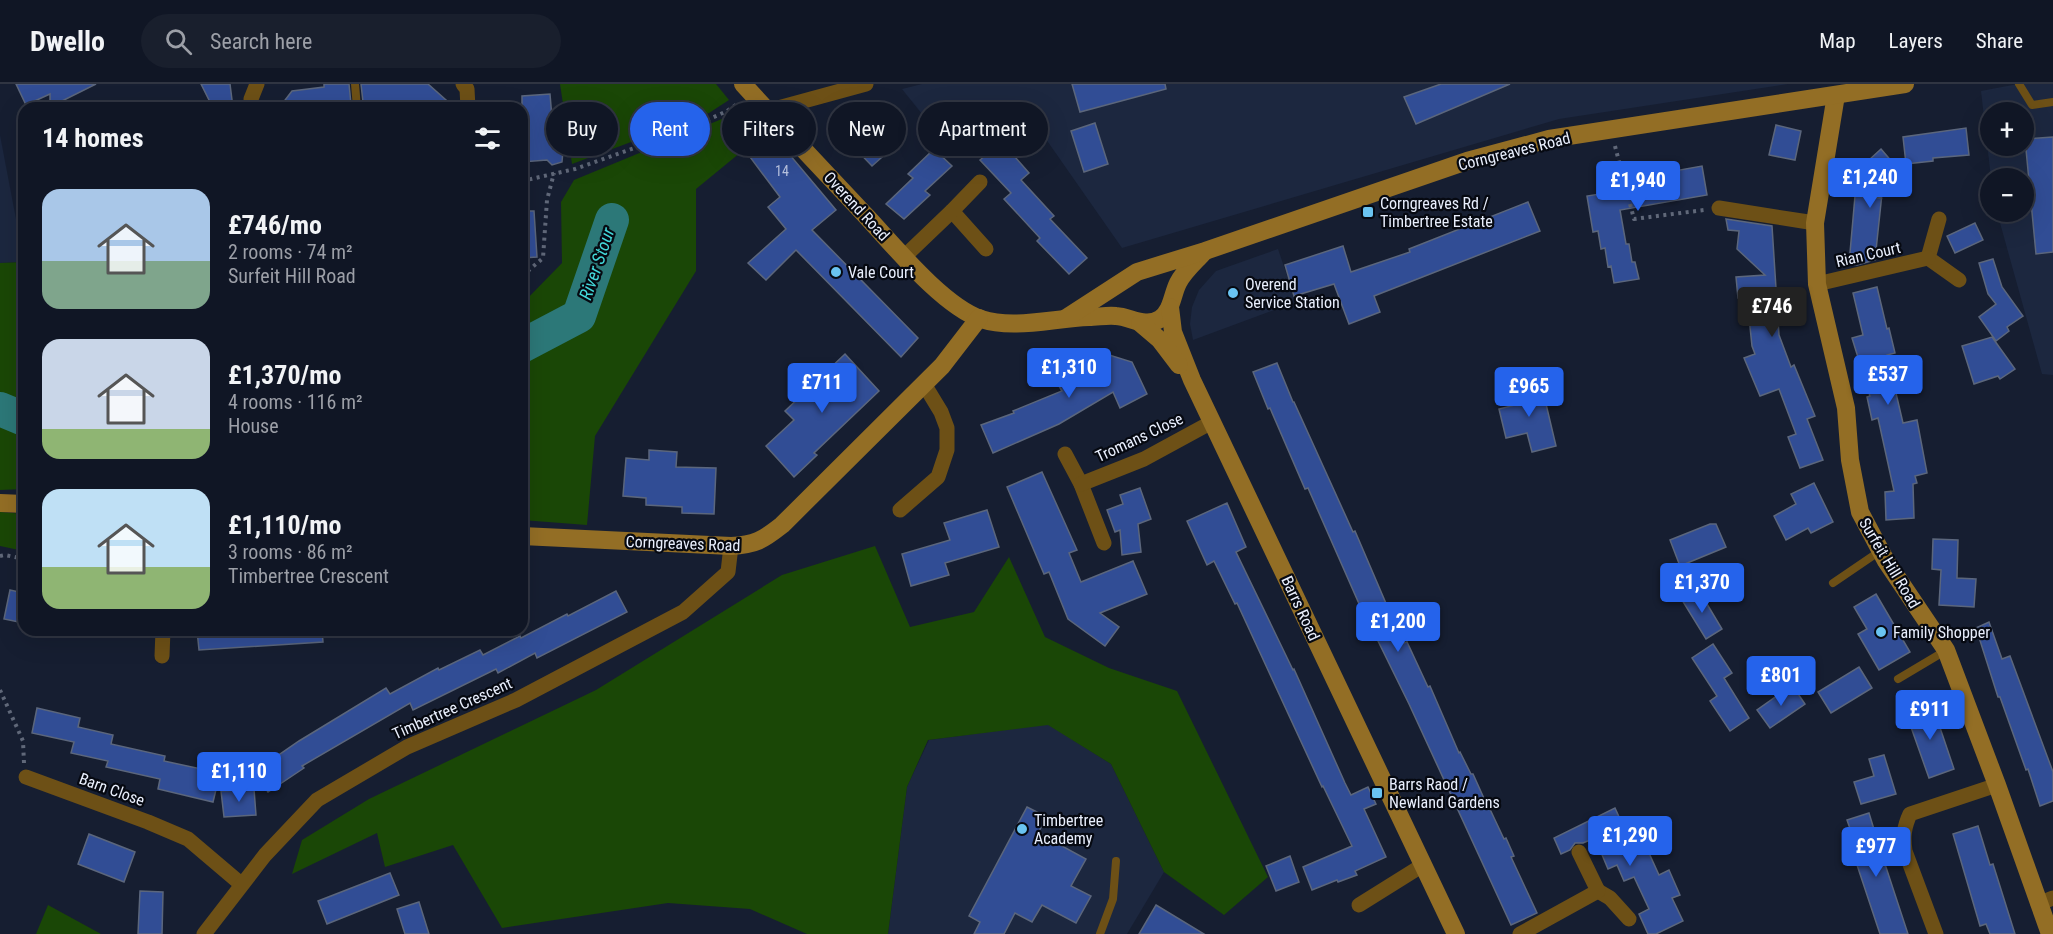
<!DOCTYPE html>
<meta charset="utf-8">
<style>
body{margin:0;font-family:"Roboto Condensed",sans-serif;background:#191f2d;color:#f1f3f6;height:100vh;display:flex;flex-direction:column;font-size:22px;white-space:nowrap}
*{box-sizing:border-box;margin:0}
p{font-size:20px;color:#9c9fa7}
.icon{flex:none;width:33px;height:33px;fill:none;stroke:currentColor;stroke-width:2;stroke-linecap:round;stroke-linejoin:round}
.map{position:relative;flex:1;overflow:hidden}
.details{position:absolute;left:18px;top:18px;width:510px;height:534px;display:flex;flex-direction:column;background:#101625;border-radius:18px;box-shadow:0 6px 24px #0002,0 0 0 2px #303542}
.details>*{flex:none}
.banner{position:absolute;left:546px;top:18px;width:570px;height:54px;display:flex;gap:12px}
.fabs{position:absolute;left:1980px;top:18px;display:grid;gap:12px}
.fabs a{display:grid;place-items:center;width:54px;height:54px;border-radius:50%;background:#101625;box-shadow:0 6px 24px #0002,0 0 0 2px #303542;font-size:30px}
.price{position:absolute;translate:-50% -51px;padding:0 14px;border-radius:6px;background:#2563eb;color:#fff;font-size:20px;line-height:39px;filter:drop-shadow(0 2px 3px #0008)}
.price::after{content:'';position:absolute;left:50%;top:36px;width:18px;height:14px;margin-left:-9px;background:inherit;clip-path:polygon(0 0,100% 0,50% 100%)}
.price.selected{background:#222;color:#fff}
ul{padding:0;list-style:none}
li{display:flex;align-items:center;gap:18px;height:150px;padding:0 24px}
li span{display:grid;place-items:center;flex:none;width:168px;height:120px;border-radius:18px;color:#555}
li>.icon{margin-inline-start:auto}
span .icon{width:72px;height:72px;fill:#fffc;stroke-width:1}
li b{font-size:26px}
h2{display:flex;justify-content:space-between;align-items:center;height:72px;padding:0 24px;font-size:26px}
.chip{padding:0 21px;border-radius:27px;background:#101625;box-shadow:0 6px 24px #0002,0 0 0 2px #303542;font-size:21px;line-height:54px}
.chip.selected{background:#2563eb;color:#fff}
header{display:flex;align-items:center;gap:36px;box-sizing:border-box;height:84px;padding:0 30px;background:#101625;border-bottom:2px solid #303542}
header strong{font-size:28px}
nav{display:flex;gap:33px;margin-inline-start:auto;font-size:21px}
.search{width:420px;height:54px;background:#191f2d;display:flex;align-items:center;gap:15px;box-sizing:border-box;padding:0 21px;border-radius:33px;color:#9c9fa7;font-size:22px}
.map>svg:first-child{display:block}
</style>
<header>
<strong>Dwello</strong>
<div class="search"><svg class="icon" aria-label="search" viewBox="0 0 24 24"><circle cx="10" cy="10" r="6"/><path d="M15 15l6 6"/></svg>Search here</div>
<nav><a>Map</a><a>Layers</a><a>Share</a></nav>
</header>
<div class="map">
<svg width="2053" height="850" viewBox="0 0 2053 850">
<rect width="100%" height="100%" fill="#161e31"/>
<g fill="#1c273f" fill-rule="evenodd">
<path d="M922,0H1788L1559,35L1122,164L1034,38L934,45L902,5Z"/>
<path d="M2018,0H2053V291L2042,290L1997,128H2024V94H1991L1981,7ZM1990,28H2024V62H1990Z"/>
<path d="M0,51L24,177V178L0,179Z"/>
<path d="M1278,165L1294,212L1293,219L1193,256L1190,240L1192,223L1199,206L1216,187Z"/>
<path d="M1048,640L1111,680L1164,788L1127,850H888L907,703L929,656Z"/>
</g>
<g fill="#1a4706">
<path d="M560,0H716L729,16L709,29L572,80Z"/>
<path d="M746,25L768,46L696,105V187L595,352L587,441L522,436V220L562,179L561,118L574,96Z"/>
<path d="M24,178V405L0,406V179Z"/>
<path d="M0,428L24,430V467L0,462Z"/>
<path d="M875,462L910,543L974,528L1009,473L1045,553L1109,584L1177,607L1268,793L1224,831L1164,788L1111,680L1048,641L928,656L907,703L888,850H807L750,825L668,819L502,844L453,761L385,783L377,749L292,790L302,756L369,715L596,606L782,491Z"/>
<path d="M48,821L101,850H36Z"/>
</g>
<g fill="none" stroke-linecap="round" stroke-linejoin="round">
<g stroke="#2c7878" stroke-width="34">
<path d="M522,262L579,232L612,136"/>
<path d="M0,325L24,335"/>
</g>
</g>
<g fill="#314d95" stroke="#5b667c" stroke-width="1.5">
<path d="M16,0H96L50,23V10L26,21Z"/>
<path d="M201,0H230L233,24H213Z"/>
<path d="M324,0H349L351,20L326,22V24H279L292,7L324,3Z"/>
<path d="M361,0H428L455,24H387L386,17L363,18Z"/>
<path d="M1072,0H1165L1166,5L1080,28Z"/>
<path d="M1441,0H1510L1416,40L1404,13Z"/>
<path d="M550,10L552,34L557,33L559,61L563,67L562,78L552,81L547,76L522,78V12Z"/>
<path d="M1095,39L1108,80L1084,88L1071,47Z"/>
<path d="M866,40L890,66L872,82L848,57Z"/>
<path d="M1776,41L1801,47L1795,76L1769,71Z"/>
<path d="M1966,44L1969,71L1933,74V77L1906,80L1903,53Z"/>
<path d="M2053,53V168L2036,170L2025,55Z"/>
<path d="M776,54L789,72L790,71L836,126L812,146L918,254L901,273L796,166L766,196L748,179L786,145L768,123L780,113L750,73Z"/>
<path d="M1002,58L1029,89L1021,96L1054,132L1050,135L1087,174L1069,190L1037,157L1040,154L1004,115L1011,109L980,76Z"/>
<path d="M934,65L952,82L925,107L930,111L904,135L886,120L913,94L908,90Z"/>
<path d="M1881,65L1899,86L1883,100L1875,176L1857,181L1849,180L1855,112L1881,114L1857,87Z"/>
<path d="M1702,82L1707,111L1620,126L1626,160H1629L1632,178H1635L1639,195L1614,199L1611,182L1608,183L1605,164L1601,165L1598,147L1593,148L1587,112L1631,105L1629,95Z"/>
<path d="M1528,118L1540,147L1374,212L1380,228L1349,240L1334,200L1294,212L1285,181L1343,162L1351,188L1410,168L1409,165Z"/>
<path d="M522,127H534L537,173L522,174Z"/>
<path d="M1726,135L1772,142L1779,251L1791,283L1794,281L1815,332L1807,335L1823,376L1800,384L1788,353L1796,350L1779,305L1760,312L1744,274L1755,270L1752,262L1747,214H1738L1736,193L1765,191L1737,165L1739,147L1728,146Z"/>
<path d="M1975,139L1983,156L1955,169L1947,152Z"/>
<path d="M1993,175L2002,203L2023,232L2007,243L2009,247L1996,257L1979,233L1996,220L1988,210L1979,179Z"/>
<path d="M1877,203L1887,245L1889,244L1895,269L1887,271L1903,339L1917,336L1927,389L1915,392L1917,399L1913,400L1914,434L1886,436L1885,408L1894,407L1878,334L1872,336L1867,313L1870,312L1852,254L1863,251L1853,209Z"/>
<path d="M1992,253L2015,285L2000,295L1998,292L1974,300L1962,262Z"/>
<path d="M1093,266L1132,278L1147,310L1120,324L1113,308L1059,340L993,369L981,341L1014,329L1013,327L1062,307L1059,302L1078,293L1072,283L1080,281L1079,270Z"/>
<path d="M845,270L879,307L814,369L817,371L794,393L766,362L794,336L785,327Z"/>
<path d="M1277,279L1293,318H1294L1353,448L1355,447L1403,559L1407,558L1428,603L1430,602L1459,669L1460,668L1471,690H1473L1487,721H1488L1504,755L1506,754L1514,772L1511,773L1537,829L1511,841L1409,620L1377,555L1375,556L1308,404L1305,405L1270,324L1268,325L1253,288Z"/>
<path d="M1541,299L1556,362L1532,368L1527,349L1506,354L1499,325L1515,321L1511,306Z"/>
<path d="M649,366L677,368L676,383L716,384L714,430L682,429V423L646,421V414L623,412L626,374L649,376Z"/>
<path d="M1042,388L1077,466L1069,469L1081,498L1133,477L1147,510L1100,529L1119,543L1105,562L1068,535L1049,488L1044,490L1007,403Z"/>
<path d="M1814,399L1833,438L1811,449L1808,444L1786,456L1774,432L1796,420L1791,410Z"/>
<path d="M1140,404L1151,435L1138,440L1141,468L1122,471L1120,446L1115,448L1107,426L1123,420L1120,411Z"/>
<path d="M1227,419L1246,463L1236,468L1293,586L1294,585L1345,699L1351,711L1368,703L1376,720L1364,725L1386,773L1355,787L1357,791L1338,798L1337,796L1312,806L1303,783L1352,762L1323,702L1322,703L1237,519L1235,520L1214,477L1207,481L1187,437Z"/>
<path d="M987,426L999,463L945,479L949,491L911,502L902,470L950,456L944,439Z"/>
<path d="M1710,440H1716L1726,463L1680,482L1670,456Z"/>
<path d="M1933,455L1958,456L1957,494L1976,495L1974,523L1939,521L1941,486L1932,485Z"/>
<path d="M1698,505L1722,545L1706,555L1682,516Z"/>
<path d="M10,506L24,509V539L4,535Z"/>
<path d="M616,507L627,528L537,574L535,569L498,589L496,585L413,626L410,619L302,682L304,684L268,708L254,688L299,657L386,604L390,610L438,584L439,586L480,566L483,571L520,552L521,554L567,530L568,532Z"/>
<path d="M1876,510L1910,568L1879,586L1858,550L1867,545L1854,523Z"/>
<path d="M1989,538L2002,575L2010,572L2053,688V717L2040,722L2028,685L2026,686L2000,613H1998L1976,544Z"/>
<path d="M197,546H322L323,558L199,566Z"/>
<path d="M1713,560L1732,589L1724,594L1749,634L1730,647L1710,617L1717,612L1692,574Z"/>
<path d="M1859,583L1872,604L1831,629L1818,608Z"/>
<path d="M1792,601L1805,620L1770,644L1757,626Z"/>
<path d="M1932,620L1954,685L1929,694L1906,629Z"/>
<path d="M37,624L80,634L78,643L113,651L111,660L165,672L164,677L220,689L213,718L158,705L160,695L106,683L108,677L71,669L74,658L32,649Z"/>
<path d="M1884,671L1896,710L1861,720L1854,698L1874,692L1869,675Z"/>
<path d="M254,705L256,731L224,733L221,707Z"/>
<path d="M1027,723L1047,733L1038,749L1086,775L1071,802L1091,812L1076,839L1042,821L1032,838L1015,829L1004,850H974L980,838L969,832Z"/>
<path d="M1615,724L1626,748L1631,746L1642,769L1648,767L1659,791L1669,786L1680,811L1672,814L1683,837L1656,850H1648L1639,830L1649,825L1634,793L1624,797L1617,781L1608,785L1595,754L1583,759H1575L1570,766L1561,770L1554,754Z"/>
<path d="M1869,729L1880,765L1908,850H1880L1857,781L1862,779L1847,736Z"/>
<path d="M1978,742L1990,781L1993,780L2015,850H1990L1986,840L1980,842L1953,750Z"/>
<path d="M89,750L135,768L124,798L78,780Z"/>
<path d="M1290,772L1299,798L1276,807L1266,782Z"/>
<path d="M390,789L399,811L327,840L318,817Z"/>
<path d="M140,807L163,808L162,850H138Z"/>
<path d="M419,818L429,850H405L397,825Z"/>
<path d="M1156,821L1204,850H1139Z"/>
</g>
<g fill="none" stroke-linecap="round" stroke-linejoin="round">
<g stroke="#606879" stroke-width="4" stroke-dasharray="3 4.5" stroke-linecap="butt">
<path d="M1615,62L1634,135L1704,126"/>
<path d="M522,97L575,85L688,45L727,27L739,19"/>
<path d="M522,192L543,174L547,116L554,89"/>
<path d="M0,472L5,471L24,475"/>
<path d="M0,606L23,657L24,679"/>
</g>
<g stroke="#6d5016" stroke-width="8">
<path d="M355,0L357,24"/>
<path d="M2019,0L2032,21L2053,18"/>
<path d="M1833,499L1880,467"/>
<path d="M1898,595L1945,567"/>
<path d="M1100,850L1113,815L1116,777"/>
</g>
<g stroke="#6d5016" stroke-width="15">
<path d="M463,0L467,5L468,24"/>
<path d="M252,24L251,15L257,0"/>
<path d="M767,27L866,0"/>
<path d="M1719,124L1815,139"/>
<path d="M952,127L986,165"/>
<path d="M1939,135L1928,174L1959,196"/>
<path d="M904,173L952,127L980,98"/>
<path d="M1817,200L1928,174"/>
<path d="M1065,370L1081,400L1104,459"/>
<path d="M1081,400L1144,375L1212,338"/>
<path d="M900,426L938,393L947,366V344L941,328L924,300"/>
<path d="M162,572L163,546"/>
<path d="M26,693L148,738L188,755L241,800"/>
<path d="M1598,807L1610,814L1629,835"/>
<path d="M2038,820L2053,814"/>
<path d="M1359,821L1423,781"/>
<path d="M204,850L265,771L317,716L407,663L516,616L683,528L728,488L731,462"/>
<path d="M1520,850L1598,807L1579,768"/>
<path d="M1936,850L1905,767C1903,752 1904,743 1910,730L1997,701"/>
</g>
<g stroke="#936e25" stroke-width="18">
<path d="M743,0C784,45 826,89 867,133C895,163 943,222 981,235C1014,246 1054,234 1089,233C1098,233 1107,231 1116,232C1131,233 1145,244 1160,235C1172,227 1172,211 1178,199C1184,187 1195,178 1204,168"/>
<path d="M1836,11L1815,139L1817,200L1846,324L1850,376L1860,428L1886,477L1946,566L1997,701L2050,850"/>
<path d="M1170,223L1173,248L1192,296L1456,850"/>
<path d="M1066,234L1137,188L1205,167L1467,77L1549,55L1905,0"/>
<path d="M1140,239L1160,256L1179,281"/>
<path d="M0,419L24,420"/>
<path d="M522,452L731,462C755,461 763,456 782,441L942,282L979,234"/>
</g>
</g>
<g fill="#6ac3f1" stroke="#060911" stroke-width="2">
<rect x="1362" y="122" width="12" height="12" rx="3"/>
<circle cx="836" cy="188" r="6"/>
<circle cx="1233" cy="209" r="6"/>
<circle cx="1881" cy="548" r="6"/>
<rect x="1371" y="703" width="12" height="12" rx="3"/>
<circle cx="1022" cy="745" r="6"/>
</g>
<g text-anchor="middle" stroke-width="4.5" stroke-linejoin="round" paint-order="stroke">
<g font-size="14" fill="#bbc6e3">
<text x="782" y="92">14</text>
</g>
<g font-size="16" fill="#e9effd" stroke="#060911">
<text transform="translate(1514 67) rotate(-14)" y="6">Corngreaves Road</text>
<text transform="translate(857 122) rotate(47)" y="6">Overend Road</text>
<text transform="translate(1868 170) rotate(-13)" y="6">Rian Court</text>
<text transform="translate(1139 353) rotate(-25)" y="6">Tromans Close</text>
<text transform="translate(683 459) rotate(2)" y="6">Corngreaves Road</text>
<text transform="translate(1890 479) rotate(59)" y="6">Surfeit Hill Road</text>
<text transform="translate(1301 524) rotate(65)" y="6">Barrs Road</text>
<text transform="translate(452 624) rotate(-24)" y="6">Timbertree Crescent</text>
<text transform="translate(112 705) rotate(20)" y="6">Barn Close</text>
</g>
<g font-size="16" fill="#e9effd" stroke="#060911" text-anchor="start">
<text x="1380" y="125">Corngreaves Rd /<tspan x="1380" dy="18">Timbertree Estate</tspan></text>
<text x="848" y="194">Vale Court</text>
<text x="1245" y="206">Overend<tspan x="1245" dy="18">Service Station</tspan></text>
<text x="1893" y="554">Family Shopper</text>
<text x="1389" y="706">Barrs Raod /<tspan x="1389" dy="18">Newland Gardens</tspan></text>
<text x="1034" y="742">Timbertree<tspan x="1034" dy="18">Academy</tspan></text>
</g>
<g font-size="18" font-style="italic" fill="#43d8d9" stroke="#060911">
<text transform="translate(597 180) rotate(-71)" y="6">River Stour</text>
</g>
</g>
</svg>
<div class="fabs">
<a>+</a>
<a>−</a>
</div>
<b class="price" style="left:1870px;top:125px">£1,240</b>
<b class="price" style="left:1638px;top:128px">£1,940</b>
<b class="price selected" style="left:1772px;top:254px">£746</b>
<b class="price" style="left:1069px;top:315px">£1,310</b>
<b class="price" style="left:1888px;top:322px">£537</b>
<b class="price" style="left:822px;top:330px">£711</b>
<b class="price" style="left:1529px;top:334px">£965</b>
<b class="price" style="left:1702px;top:530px">£1,370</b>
<b class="price" style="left:1398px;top:569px">£1,200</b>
<b class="price" style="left:1781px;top:623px">£801</b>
<b class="price" style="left:1930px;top:657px">£911</b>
<b class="price" style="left:239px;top:719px">£1,110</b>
<b class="price" style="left:1630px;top:783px">£1,290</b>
<b class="price" style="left:1876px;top:794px">£977</b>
<div class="banner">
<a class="chip">Buy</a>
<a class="chip selected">Rent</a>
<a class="chip">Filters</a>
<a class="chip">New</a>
<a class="chip">Apartment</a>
</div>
<section class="details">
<h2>14 homes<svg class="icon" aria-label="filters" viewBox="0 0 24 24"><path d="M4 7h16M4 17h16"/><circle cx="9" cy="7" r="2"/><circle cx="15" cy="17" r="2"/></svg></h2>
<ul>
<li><span style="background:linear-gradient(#a9c7e8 60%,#7fa58c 0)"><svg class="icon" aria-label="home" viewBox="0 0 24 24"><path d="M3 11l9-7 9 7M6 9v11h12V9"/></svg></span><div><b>£746/mo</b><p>2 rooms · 74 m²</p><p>Surfeit Hill Road</p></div></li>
<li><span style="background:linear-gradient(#c9d6e8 75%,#8fb573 0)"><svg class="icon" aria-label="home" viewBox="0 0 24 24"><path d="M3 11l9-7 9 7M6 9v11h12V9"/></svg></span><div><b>£1,370/mo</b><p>4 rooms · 116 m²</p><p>House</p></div></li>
<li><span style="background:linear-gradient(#bfe0f5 65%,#8fb573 0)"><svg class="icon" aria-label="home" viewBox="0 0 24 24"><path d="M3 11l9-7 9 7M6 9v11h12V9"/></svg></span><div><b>£1,110/mo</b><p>3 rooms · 86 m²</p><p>Timbertree Crescent</p></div></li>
</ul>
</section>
</div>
